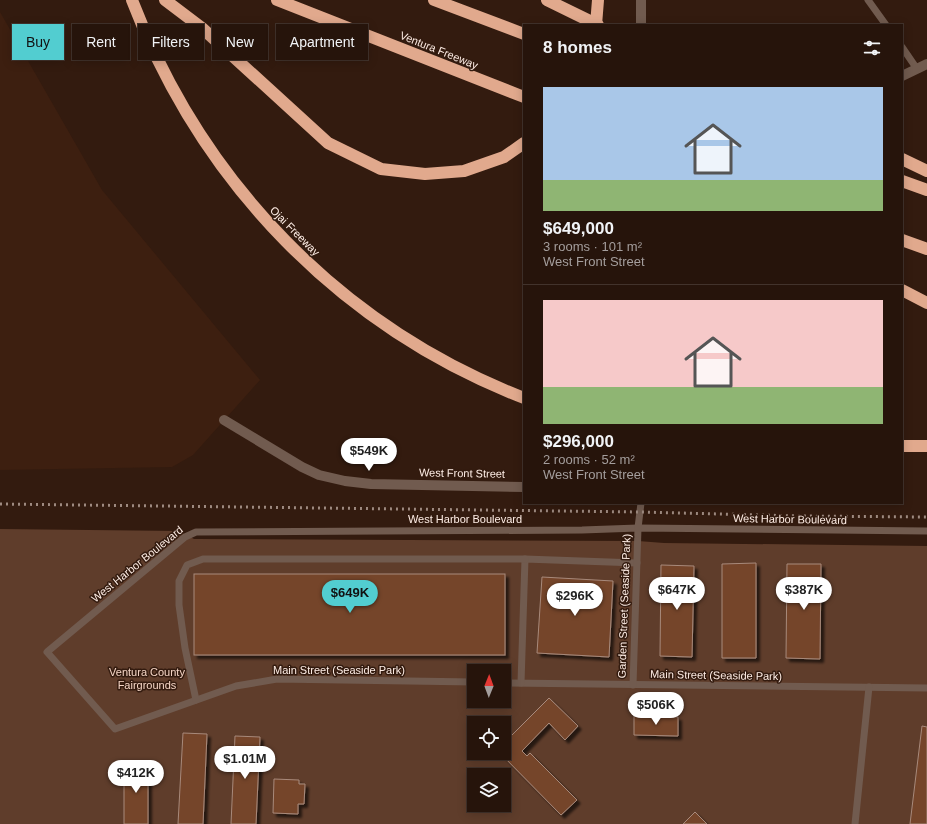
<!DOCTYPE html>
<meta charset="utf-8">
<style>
body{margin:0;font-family:Arial,sans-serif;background:#322119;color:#f1f3f6;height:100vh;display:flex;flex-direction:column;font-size:15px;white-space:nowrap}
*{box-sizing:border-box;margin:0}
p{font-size:13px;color:#a49e9d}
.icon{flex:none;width:22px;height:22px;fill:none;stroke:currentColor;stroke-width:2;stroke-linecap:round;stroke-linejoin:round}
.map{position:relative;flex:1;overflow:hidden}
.drawer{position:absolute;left:523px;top:24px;width:380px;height:480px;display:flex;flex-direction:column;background:#26140b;border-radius:0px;box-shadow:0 2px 10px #0003,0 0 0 1px #42332c}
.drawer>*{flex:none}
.banner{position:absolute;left:12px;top:24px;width:380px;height:36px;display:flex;gap:8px}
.needle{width:26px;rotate:1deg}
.controls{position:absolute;left:467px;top:664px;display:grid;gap:8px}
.controls a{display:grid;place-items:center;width:44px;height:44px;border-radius:0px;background:#26140b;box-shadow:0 2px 10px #0003,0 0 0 1px #42332c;font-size:20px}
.price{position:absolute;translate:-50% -34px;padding:0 9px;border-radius:14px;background:#fff;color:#222;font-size:13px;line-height:26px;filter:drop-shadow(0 1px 2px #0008)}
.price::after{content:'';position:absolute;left:50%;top:24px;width:12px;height:9px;margin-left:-6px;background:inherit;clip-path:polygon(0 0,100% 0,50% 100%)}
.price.on{background:#52cdd0;color:#111}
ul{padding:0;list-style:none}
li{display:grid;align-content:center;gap:8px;height:212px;padding:0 20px}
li+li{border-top:1px solid #42332c}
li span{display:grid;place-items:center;height:124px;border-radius:0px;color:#555}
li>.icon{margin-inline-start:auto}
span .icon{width:72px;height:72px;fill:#fffc;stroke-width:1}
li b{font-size:17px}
h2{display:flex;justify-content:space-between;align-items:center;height:48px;padding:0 20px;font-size:17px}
.chip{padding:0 14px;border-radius:0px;background:#26140b;box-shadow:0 2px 10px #0003,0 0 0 1px #42332c;font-size:14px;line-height:36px}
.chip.on{background:#52cdd0;color:#111}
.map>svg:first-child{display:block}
</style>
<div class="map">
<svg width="927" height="824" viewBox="0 0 927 824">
<defs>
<filter id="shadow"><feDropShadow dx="3.5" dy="3.5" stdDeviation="1" flood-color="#0009"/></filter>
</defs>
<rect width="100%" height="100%" fill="#331b0f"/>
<path fill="#3d1f10" d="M0,12L102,190L260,380L193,455L172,467L0,470Z"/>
<path fill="#5f3d2b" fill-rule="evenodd" d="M0,529L179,531L194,539L638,541L664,543L927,546V824H0ZM474,671H504V701H474ZM474,723H504V753H474ZM474,775H504V805H474Z"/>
<g fill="#74442b" stroke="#a88a7b" filter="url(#shadow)">
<path d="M756,563V658H722V564Z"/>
<path d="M787,564H821L820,659L786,658Z"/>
<path d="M661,565L694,566L692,657L660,656Z"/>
<rect x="194" y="574" width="311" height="81"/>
<path d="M542,577L613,581L609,657L537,653Z"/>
<path d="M549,698L578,726L565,740L549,723L522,751L527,756L530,753L577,800L561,815L500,753H504V743Z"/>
<path d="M634,716L678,717V736L634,735Z"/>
<path d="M922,726L927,727V824H910Z"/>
<path d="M183,733L207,734L203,824H178Z"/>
<path d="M235,736L260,737L256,824H231Z"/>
<rect x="124" y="763" width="24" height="61"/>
<path d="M274,779L299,780V784H305L304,804H298V814L273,813Z"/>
<path d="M695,812L707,824H683Z"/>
</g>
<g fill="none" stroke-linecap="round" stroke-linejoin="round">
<g stroke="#715b4f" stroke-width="7">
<path d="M868,0L886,25"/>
<path d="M902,47L917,69"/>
<path d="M474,682L277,679L236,686L115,729L47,652L185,537L196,532L582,530L638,528L927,531"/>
<path d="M504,683L927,688"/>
<path d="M521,683L525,559L637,563"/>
<path d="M633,685L638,528L641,503"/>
<path d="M196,700L185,648L179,605V581L187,565L203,559H525"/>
<path d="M855,824L869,687"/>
</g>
<g stroke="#715b4f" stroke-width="10">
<path d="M641,25V0"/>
<path d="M902,76L927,64"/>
<path d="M224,420L302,467L319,475L345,481L371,484L524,487"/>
</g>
<g stroke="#e1a98d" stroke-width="12">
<path d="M132,0C202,183 341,327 524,398"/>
<path d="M165,0L202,28L328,143L381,169L425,174L464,171L504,157L524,143"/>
<path d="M277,0L524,97"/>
<path d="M434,0L524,34"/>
<path d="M596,25L598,0"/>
<path d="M902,159L927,171"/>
<path d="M902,181L927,190"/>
<path d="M902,240L927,249"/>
<path d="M902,290L927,303"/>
<path d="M902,446H927"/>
</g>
<path stroke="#9e8a80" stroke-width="3" stroke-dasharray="2 4" stroke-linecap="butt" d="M0,504L640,512L800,516L927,517"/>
<path stroke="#e1a98d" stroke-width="12" d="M547,0L598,25"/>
</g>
<g text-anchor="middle" stroke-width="3" stroke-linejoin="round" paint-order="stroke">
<g font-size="11" fill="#feede5" stroke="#331b0f">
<text transform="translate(439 50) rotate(22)" y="4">Ventura Freeway</text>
<text transform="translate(295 231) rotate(45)" y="4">Ojai Freeway</text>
<text transform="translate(462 473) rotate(1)" y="4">West Front Street</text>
<text x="465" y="523">West Harbor Boulevard</text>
<text transform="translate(790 519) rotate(1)" y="4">West Harbor Boulevard</text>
<text transform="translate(137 564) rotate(-39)" y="4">West Harbor Boulevard</text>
<text transform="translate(624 606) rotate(-88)" y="4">Garden Street (Seaside Park)</text>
<text x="339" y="674">Main Street (Seaside Park)</text>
<text transform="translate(716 675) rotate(1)" y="4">Main Street (Seaside Park)</text>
</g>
<g font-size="11" fill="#f6d6c6" stroke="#331b0f">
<text x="147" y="676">Ventura County<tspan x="147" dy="13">Fairgrounds</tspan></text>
</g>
</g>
</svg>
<div class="controls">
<a><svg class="needle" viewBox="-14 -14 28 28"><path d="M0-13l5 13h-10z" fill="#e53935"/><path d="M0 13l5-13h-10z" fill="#a49e9d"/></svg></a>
<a><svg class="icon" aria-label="locate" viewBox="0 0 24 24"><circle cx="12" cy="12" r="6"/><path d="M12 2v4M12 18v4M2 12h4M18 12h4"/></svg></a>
<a><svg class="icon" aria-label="layers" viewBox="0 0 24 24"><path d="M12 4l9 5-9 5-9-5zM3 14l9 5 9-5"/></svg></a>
</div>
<b class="price" style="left:369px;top:472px">$549K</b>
<b class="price" style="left:677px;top:611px">$647K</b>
<b class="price" style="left:804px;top:611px">$387K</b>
<b class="price on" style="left:350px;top:614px">$649K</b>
<b class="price" style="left:575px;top:617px">$296K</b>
<b class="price" style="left:656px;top:726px">$506K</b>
<b class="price" style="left:245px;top:780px">$1.01M</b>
<b class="price" style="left:136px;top:794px">$412K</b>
<div class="banner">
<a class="chip on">Buy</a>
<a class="chip">Rent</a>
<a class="chip">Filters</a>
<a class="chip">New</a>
<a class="chip">Apartment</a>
</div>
<section class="drawer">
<h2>8 homes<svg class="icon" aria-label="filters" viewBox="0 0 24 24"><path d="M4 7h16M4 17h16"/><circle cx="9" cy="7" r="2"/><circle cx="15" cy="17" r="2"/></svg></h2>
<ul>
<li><span style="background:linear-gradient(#a9c7e8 75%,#8fb573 0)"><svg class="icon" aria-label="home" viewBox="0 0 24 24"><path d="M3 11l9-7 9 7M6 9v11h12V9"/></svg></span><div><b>$649,000</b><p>3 rooms · 101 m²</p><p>West Front Street</p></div></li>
<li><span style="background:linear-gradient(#f6c9c9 70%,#8fb573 0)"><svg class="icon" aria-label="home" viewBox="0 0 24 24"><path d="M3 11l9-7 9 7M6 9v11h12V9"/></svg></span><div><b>$296,000</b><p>2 rooms · 52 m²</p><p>West Front Street</p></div></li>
</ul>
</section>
</div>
